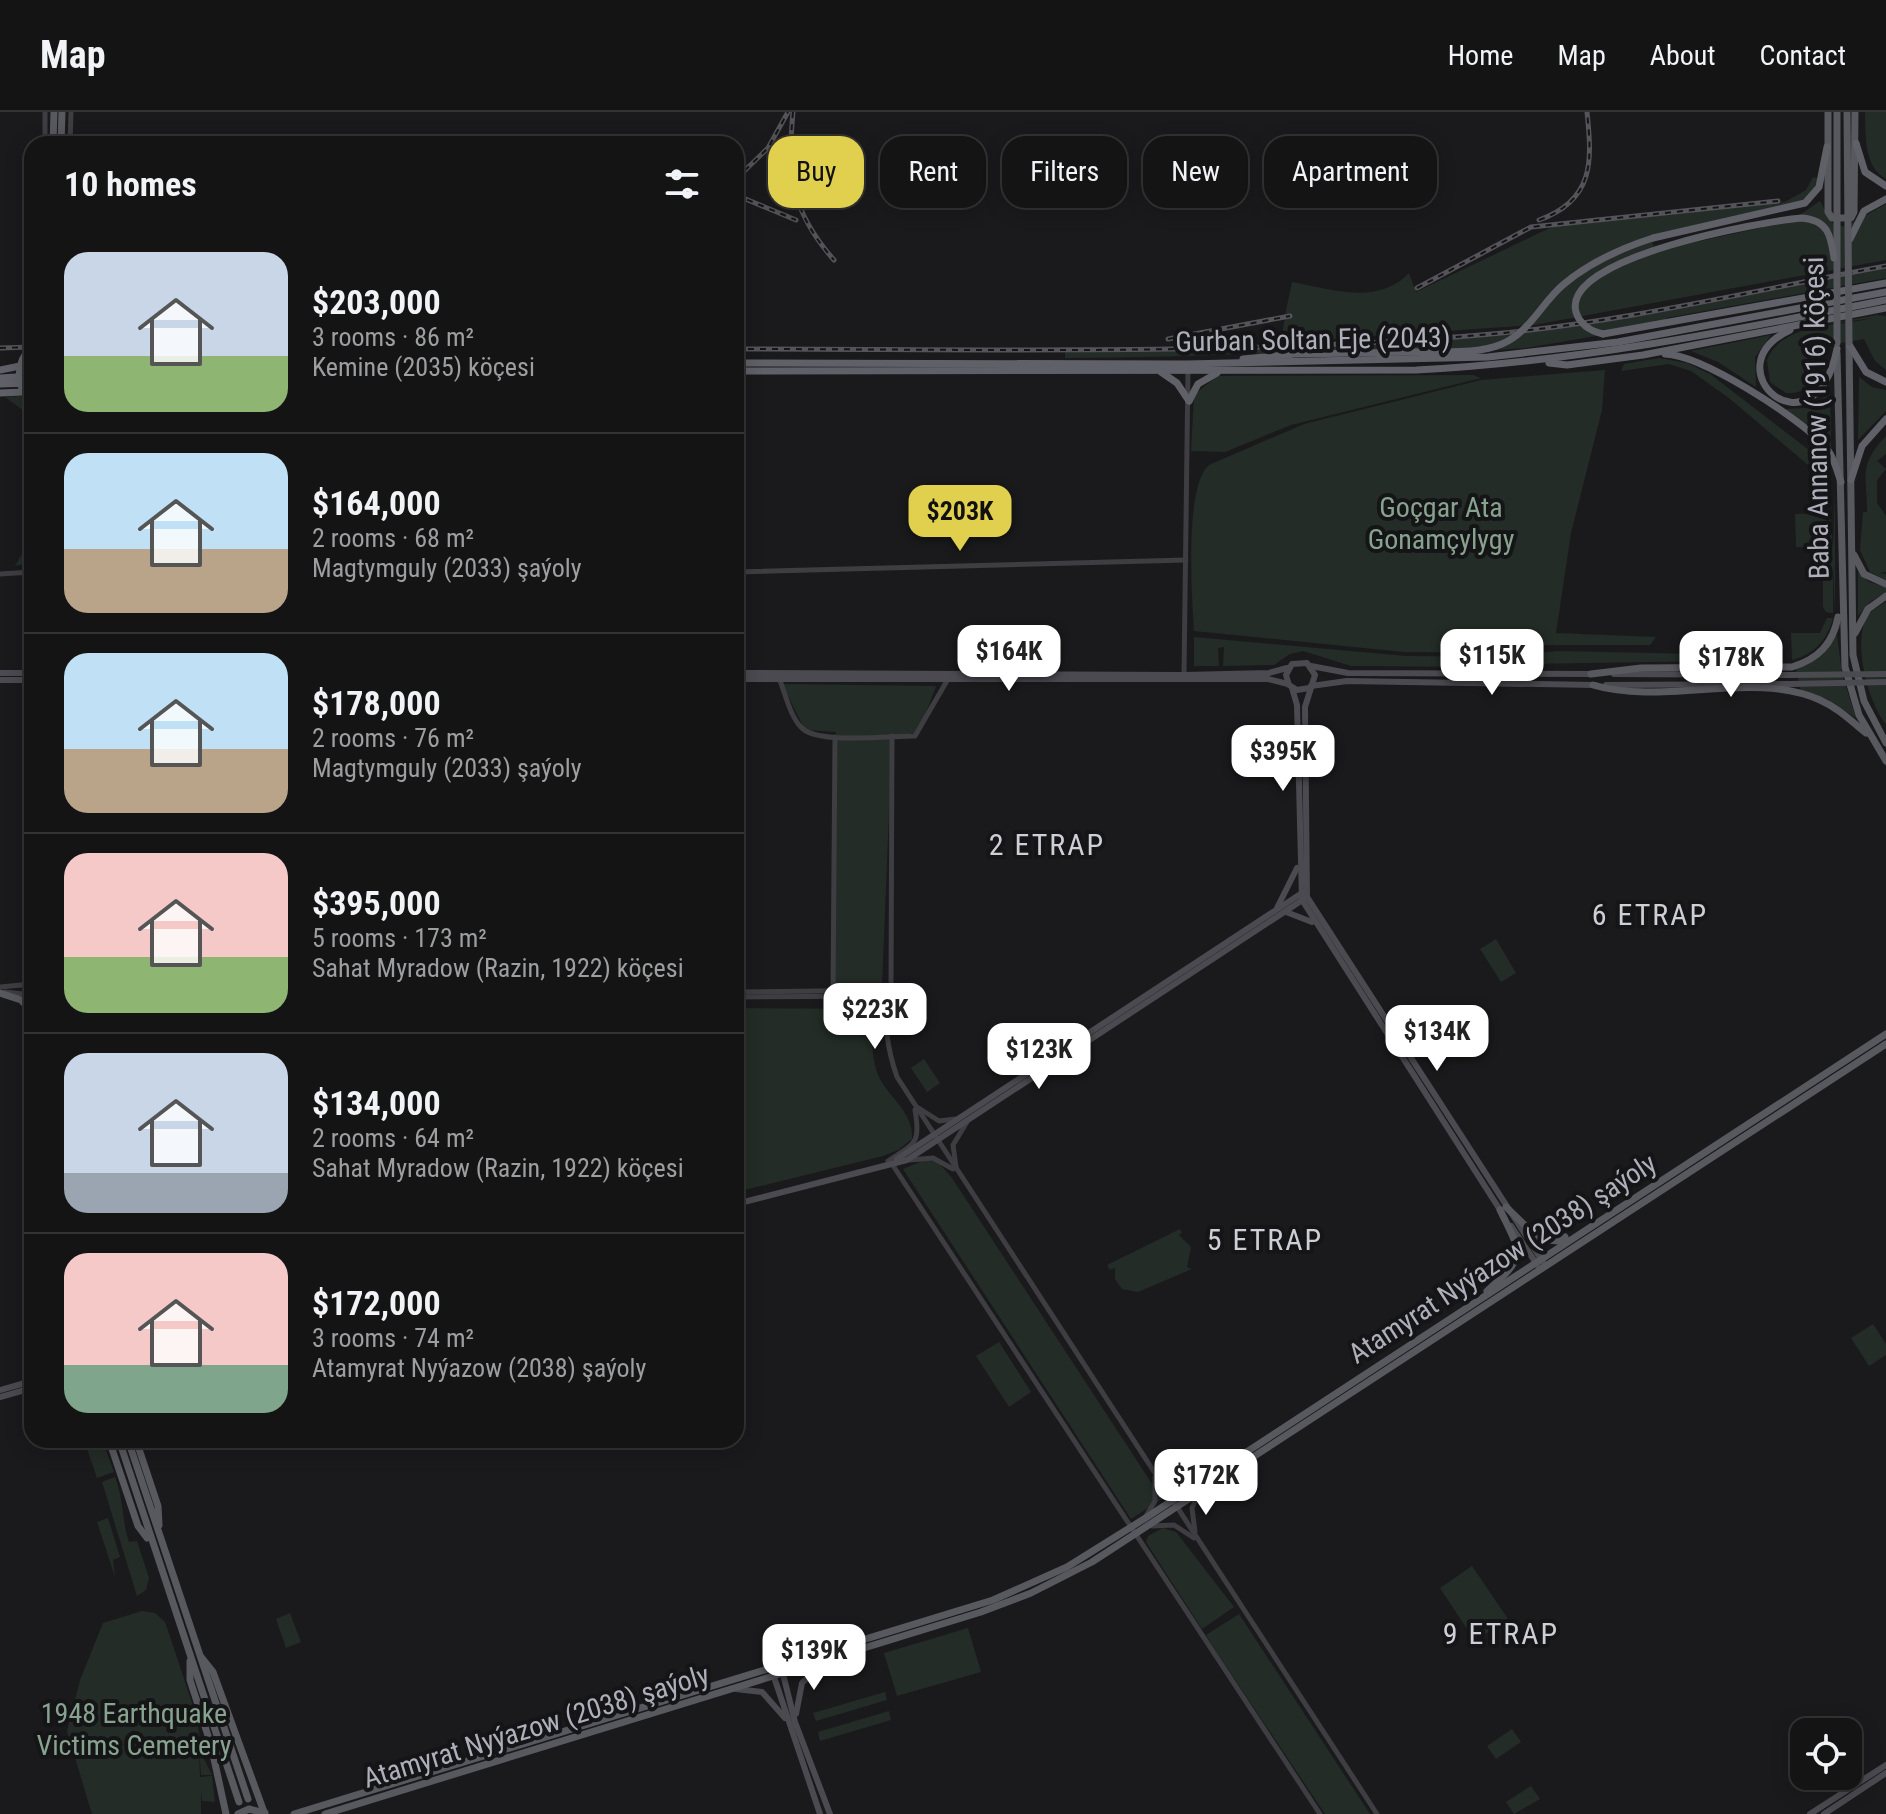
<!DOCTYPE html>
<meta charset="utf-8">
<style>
body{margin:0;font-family:"Roboto Condensed",sans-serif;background:#1d1d1e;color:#f1f3f6;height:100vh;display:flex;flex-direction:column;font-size:30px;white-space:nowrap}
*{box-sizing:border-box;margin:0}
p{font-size:26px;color:#9d9ea0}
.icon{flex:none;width:44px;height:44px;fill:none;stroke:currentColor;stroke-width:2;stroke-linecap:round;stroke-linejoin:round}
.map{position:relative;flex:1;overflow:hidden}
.details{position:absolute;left:24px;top:24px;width:720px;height:1312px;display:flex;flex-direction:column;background:#141415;border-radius:24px;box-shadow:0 4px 20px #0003,0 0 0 2px #333334}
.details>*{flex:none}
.top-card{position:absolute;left:768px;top:24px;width:760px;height:72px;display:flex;gap:16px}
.fabs{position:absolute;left:1790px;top:1606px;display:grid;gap:16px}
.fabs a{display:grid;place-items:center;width:72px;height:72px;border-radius:16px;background:#141415;box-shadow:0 4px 20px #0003,0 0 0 2px #333334;font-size:40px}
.price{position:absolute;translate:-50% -68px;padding:0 18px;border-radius:16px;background:#fff;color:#222;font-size:26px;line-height:52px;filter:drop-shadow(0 2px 4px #0008)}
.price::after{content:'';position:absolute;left:50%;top:48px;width:24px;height:18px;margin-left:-12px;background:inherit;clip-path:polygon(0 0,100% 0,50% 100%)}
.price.current{background:#e0d04e;color:#111}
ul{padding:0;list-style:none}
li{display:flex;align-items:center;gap:24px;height:200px;padding:0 40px}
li+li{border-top:2px solid #333334}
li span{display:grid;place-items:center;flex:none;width:224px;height:160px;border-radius:24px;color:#555}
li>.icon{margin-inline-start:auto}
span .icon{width:96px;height:96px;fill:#fffc;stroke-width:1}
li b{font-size:34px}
h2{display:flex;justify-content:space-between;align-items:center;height:96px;padding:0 40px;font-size:34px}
.tag{padding:0 28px;border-radius:24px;background:#141415;box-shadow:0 4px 20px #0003,0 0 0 2px #333334;font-size:28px;line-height:72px}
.tag.current{background:#e0d04e;color:#111}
header{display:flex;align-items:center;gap:48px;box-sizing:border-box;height:112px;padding:0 40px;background:#141415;border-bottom:2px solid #333334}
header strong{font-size:38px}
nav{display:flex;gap:44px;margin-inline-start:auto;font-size:28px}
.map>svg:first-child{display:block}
</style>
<header>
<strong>Map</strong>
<nav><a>Home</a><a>Map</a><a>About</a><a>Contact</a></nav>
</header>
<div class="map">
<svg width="1886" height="1702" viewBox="0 0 1886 1702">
<rect width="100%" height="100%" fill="#1a1a1c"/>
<g fill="#242c27">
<path d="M1865,0H1886V67C1863,54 1866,23 1865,0Z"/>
<path d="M1813,65L1820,67L1808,84L1799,91L1650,123L1655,139L1791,109L1820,89L1832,111L1845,115L1886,92V148L1534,213L1316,228L1281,227L1285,206L1291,205L1285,203L1292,170C1330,177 1378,194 1409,161L1416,180L1556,113L1785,90L1806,78Z"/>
<path d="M1886,156V166L1666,206V212L1526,236L1420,243V236C1302,239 1184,246 1065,246V239L1234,238L1490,225L1645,201Z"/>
<path d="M1877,203L1886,204V258L1875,249L1864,227L1824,234C1810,251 1822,283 1786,281L1770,270L1767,248C1782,210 1839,215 1872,206L1812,215Z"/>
<path d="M1771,223L1755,245L1756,275L1718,250L1691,239Z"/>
<path d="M1659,246L1687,251L1710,262L1822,348L1827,374L1823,399L1830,401L1833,435L1835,378V500L1833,455V501L1826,500L1823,495V432L1822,435H1796L1795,402L1820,401L1815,359L1729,286L1691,259L1669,252L1621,259L1624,252Z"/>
<path d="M1605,258L1602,298L1571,421L1556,521L1656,525L1650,533H1532L1528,531L1529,521L1525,520L1520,541L1404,540L1194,519C1192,485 1184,374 1209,353L1304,312L1481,268Z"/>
<path d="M1473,263L1481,266L1291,313L1225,340L1191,339L1194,283L1217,264Z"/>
<path d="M1859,265L1872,275L1886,278V299L1858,328Z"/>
<path d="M1830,282L1831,335L1785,297L1806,296Z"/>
<path d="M21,284L32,298V451L15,454L22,442L28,309L24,299L5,285Z"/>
<path d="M1886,324V342L1877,349L1886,357L1877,368V391L1886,404V460L1879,461L1886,462V468L1870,460L1860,438L1863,400H1867C1867,362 1858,354 1886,324Z"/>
<path d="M1858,459L1869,470L1886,475V480L1870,490L1858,504Z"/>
<path d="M1886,490V612C1868,591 1850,524 1870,501C1874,497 1881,493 1886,490Z"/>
<path d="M1827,506H1833C1827,528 1815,542 1792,548L1791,521H1820Z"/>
<path d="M1837,523L1842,562L1856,606L1827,587L1801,579L1796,557L1818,546Z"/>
<path d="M1194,525L1406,544L1520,545V551L1476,555L1351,554L1303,539L1290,542L1274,553L1223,554L1224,535L1218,536L1219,554H1194Z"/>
<path d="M1559,539L1698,542L1716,545L1713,549L1527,552L1532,541Z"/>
<path d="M782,572L936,574L919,620L892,625L882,874H834L836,620L805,618Z"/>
<path d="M1496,827L1516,861L1501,870L1480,837Z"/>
<path d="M736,896L873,897C873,921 869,945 880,967C891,987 914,1002 912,1027L898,1038L883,1044L736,1080Z"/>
<path d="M924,947L940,971L927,980L911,956Z"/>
<path d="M925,1048L937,1049L952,1066L1162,1387L1131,1407L903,1057Z"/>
<path d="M1180,1117L1182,1121L1179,1123L1191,1135L1187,1155L1192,1157L1138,1180L1122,1177L1115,1167V1156L1110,1158L1107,1153Z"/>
<path d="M1873,1212L1886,1232V1243L1869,1254L1851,1226Z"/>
<path d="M999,1230L1031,1280L1009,1295L976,1244Z"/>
<path d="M84,1328H102L114,1360L97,1366Z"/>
<path d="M115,1365C124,1388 122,1410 129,1430L137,1429L149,1466L146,1478L137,1484L102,1370Z"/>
<path d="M108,1406L120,1445L113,1448L115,1465L97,1410Z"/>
<path d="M1163,1416L1176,1420L1234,1495L1202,1517L1146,1430L1148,1424Z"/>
<path d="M1472,1454L1508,1507L1475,1529L1440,1476Z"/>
<path d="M142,1499L155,1501L165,1510L196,1603L203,1645L212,1663H201L198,1618L200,1665L212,1664L215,1690L202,1689L201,1677V1702H92L67,1619L80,1568L103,1511Z"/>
<path d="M290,1501L301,1530L286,1536L276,1507Z"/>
<path d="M1239,1502L1370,1702H1325L1216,1539L1206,1523Z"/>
<path d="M968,1516L981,1560L897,1584L884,1541Z"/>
<path d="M885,1580L887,1588L816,1609L813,1601Z"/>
<path d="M889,1599L891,1608L820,1629L818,1620Z"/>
<path d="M1512,1617L1521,1630L1496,1647L1487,1634Z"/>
<path d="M1531,1674L1540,1687L1514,1702L1506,1690Z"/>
</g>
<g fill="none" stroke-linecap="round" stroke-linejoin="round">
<g stroke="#3e3d42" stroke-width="5">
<path d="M45,32V0"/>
<path d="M70,32L71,0"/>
<path d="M736,460L1186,448"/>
<path d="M0,462L32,460"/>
<path d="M1184,563L1188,257"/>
<path d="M779,566C785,580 790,606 803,617C821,632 890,624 915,624L948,567"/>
<path d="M892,624L891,878C880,902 889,942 897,965L1377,1702"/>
<path d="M0,875L32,872"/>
<path d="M5,880L32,883"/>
<path d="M736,880L891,878"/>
<path d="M833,884L835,625"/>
<path d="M736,885L888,884"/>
<path d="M917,995L939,1009L955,1007"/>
<path d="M910,1048L933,1046L953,1057"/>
<path d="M888,1049C915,1031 921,1032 915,998"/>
<path d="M890,1049L1320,1702"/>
<path d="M956,1055L953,1033L967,1010"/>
<path d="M1157,1365L1177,1374L1193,1373"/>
<path d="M1146,1404L1155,1389V1365"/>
<path d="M1152,1414L1174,1413L1194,1426"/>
<path d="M1195,1420L1192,1396L1199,1380"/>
</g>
<g stroke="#4a4a50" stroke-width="6">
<path d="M1311,554L1348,561L1594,562"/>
<path d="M0,561H32"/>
<path d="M736,561L1184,563L1269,561L1287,556"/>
<path d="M1614,562L1789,563"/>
<path d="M736,567H1268L1288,572"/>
<path d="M0,568H32"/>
<path d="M1606,573L1791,572"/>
<path d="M1311,574L1347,569L1595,573"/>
<path d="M1292,576L1297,593L1302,788L1502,1101"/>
<path d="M1309,576L1297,578L1289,573L1286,563L1292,552L1307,551L1315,563L1305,595L1307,785L1543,1150"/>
<path d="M1277,796L1297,756"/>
<path d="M1286,800L1312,810"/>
<path d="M897,1047L1305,779"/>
<path d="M736,1092L907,1048L1307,785"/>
<path d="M1511,1114L1538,1154"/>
<path d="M0,1278L32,1269"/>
<path d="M0,1285L32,1276"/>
<path d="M771,1556L820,1702"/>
<path d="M782,1558L795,1610L830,1702"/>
<path d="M736,1577L762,1580L785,1606"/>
<path d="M796,1602L802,1571L826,1549"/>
<path d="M1810,1702L1886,1653"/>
<path d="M1824,1702L1886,1661"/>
</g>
<g stroke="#58585f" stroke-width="7">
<path d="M1828,0V100L1832,106H1851L1854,100L1855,0"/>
<path d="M53,32L54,0"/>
<path d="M61,32L62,0"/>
<path d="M1849,232L1853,543L1864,589L1886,631"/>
<path d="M1837,241L1845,555L1859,603L1886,649"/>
<path d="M1854,443L1864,462L1886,472"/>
<path d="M1855,521L1868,497L1886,484"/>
<path d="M1591,562L1641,556L1792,555C1818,547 1833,532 1838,505"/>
<path d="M1593,573C1664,594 1753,558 1820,588C1838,596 1851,609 1866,621"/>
<path d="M0,881L21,888L32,900"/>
<path d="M1506,1095L1539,1127L1558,1129L1565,1125"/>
<path d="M1487,1179C1526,1144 1523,1144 1500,1098"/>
<path d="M109,1328L138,1414L147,1426"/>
<path d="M119,1328L239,1690"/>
<path d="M128,1328L248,1687"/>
<path d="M136,1328L158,1394L159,1413"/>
<path d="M201,1545L213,1560L264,1700"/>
<path d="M190,1549V1568L211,1633L226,1702"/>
<path d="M238,1702L249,1697L265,1701"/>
<path d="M294,1702L993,1488L1067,1455L1144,1407L1886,922"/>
<path d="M325,1702L981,1500L1031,1481L1092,1450L1886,932"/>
</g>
<g stroke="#606068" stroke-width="7">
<path d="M1856,31L1865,60L1886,74"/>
<path d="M1653,126L1805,91L1819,75L1827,35"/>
<path d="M1850,127L1864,99L1886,87"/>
<path d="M1790,218C1709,256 1814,349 1837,237"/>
<path d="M1603,222L1886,171"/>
<path d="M1850,234L1866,260L1886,270"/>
<path d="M1665,242C1702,243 1796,304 1822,331C1833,342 1836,356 1841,370"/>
<path d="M1243,247L1295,242L1416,240"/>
<path d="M736,251L1187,252L1488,245L1618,230L1886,180"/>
<path d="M1549,251L1567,253L1643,243L1886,196"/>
<path d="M0,258L20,254"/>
<path d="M736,259L1416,258C1576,250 1730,219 1886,188"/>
<path d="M1161,260L1177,271L1189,289"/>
<path d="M0,266L32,264"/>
<path d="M0,272L32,271"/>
<path d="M0,281L23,280"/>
<path d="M1189,289L1198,272L1217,261"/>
<path d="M1851,368L1862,334L1886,307"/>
</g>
<g stroke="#535359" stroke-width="5">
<g id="rail">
<path d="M793,0C787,63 791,99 834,148"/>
<path d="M672,32H673"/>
<path d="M736,67L768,36L788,0"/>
<path d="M736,83L796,108"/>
<path d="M1539,108C1595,88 1592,48 1587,0"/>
<path d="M1417,176L1531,115L1778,89"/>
<path d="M1168,227L1290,204"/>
<path d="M0,236L32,235"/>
<path d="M736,237C988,237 1241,244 1492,222C1625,210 1756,178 1886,154"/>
</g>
</g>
<use href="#rail" stroke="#151517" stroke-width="2" stroke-dasharray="6" stroke-linecap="butt"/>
<g stroke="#4a4a50" stroke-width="6">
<path d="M1789,563L1886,562"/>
<path d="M1791,572L1886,570"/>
</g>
<g stroke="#58585f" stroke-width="7">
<path d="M1847,0L1849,230"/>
<path d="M1837,231V0"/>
</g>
<g stroke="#606068" stroke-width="7">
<path d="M1603,222C1590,219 1580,213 1576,200C1561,145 1764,109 1802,106C1828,108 1831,124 1834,146"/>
<path d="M32,234C15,251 15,274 32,291"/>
<path d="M1416,240C1444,239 1476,243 1502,232C1531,219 1542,190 1564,172C1589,151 1622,136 1653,126"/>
</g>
</g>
<g text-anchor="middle" stroke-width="8" stroke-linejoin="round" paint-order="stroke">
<g font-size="28" fill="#aeafba" stroke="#151517">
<text transform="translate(1313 227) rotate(-1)" y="10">Gurban Soltan Eje (2043)</text>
<text transform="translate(1816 306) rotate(-91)" y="10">Baba Annanow (1916) köçesi</text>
<text transform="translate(1502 1146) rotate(-33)" y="10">Atamyrat Nyýazow (2038) şaýoly</text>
<text transform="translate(536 1614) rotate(-17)" y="10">Atamyrat Nyýazow (2038) şaýoly</text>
</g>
<g font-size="28" fill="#87a38f" stroke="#151517">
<text x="1441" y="405">Goçgar Ata<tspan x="1441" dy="32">Gonamçylygy</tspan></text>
<text x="134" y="1611">1948 Earthquake<tspan x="134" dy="32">Victims Cemetery</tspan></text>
</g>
<g font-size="30" letter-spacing="2" fill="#cecfd6" stroke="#151517">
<text x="1047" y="743">2 ETRAP</text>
<text x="1650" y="813">6 ETRAP</text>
<text x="1265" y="1138">5 ETRAP</text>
<text x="1501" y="1532">9 ETRAP</text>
</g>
</g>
</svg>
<div class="fabs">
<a><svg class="icon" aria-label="locate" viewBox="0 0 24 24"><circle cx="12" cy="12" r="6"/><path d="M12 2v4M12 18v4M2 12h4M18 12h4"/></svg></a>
</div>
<b class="price current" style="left:960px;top:441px">$203K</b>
<b class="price" style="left:1009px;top:581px">$164K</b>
<b class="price" style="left:1492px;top:585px">$115K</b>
<b class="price" style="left:1731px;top:587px">$178K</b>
<b class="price" style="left:1283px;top:681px">$395K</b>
<b class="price" style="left:875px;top:939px">$223K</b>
<b class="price" style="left:1437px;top:961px">$134K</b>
<b class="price" style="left:1039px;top:979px">$123K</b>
<b class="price" style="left:1206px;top:1405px">$172K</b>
<b class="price" style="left:814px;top:1580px">$139K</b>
<div class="top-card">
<a class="tag current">Buy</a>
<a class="tag">Rent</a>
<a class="tag">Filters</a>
<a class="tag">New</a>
<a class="tag">Apartment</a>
</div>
<section class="details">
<h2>10 homes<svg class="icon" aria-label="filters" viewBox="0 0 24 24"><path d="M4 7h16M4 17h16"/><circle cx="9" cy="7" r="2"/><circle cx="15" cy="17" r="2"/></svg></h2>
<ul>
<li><span style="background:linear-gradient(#c9d6e8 65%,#8fb573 0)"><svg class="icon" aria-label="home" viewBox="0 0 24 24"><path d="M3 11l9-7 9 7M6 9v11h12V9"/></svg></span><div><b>$203,000</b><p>3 rooms · 86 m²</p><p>Kemine (2035) köçesi</p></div></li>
<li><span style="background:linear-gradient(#bfe0f5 60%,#b9a48a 0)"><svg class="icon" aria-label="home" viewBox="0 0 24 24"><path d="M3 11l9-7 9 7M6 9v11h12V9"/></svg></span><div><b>$164,000</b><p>2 rooms · 68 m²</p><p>Magtymguly (2033) şaýoly</p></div></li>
<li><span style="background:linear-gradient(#bfe0f5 60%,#b9a48a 0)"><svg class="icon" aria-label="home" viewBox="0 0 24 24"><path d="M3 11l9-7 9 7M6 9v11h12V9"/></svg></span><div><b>$178,000</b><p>2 rooms · 76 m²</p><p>Magtymguly (2033) şaýoly</p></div></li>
<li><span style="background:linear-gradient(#f6c9c9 65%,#8fb573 0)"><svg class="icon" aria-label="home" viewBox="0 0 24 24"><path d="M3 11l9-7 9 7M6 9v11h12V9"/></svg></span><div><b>$395,000</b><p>5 rooms · 173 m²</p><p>Sahat Myradow (Razin, 1922) köçesi</p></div></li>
<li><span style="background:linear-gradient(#c9d6e8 75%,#9aa5b1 0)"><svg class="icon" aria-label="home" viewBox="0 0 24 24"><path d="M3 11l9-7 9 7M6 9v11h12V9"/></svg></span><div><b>$134,000</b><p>2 rooms · 64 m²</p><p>Sahat Myradow (Razin, 1922) köçesi</p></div></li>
<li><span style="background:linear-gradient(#f6c9c9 70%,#7fa58c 0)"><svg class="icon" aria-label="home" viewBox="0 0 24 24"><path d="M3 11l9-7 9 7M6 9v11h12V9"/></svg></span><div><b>$172,000</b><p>3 rooms · 74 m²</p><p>Atamyrat Nyýazow (2038) şaýoly</p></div></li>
</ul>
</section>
</div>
